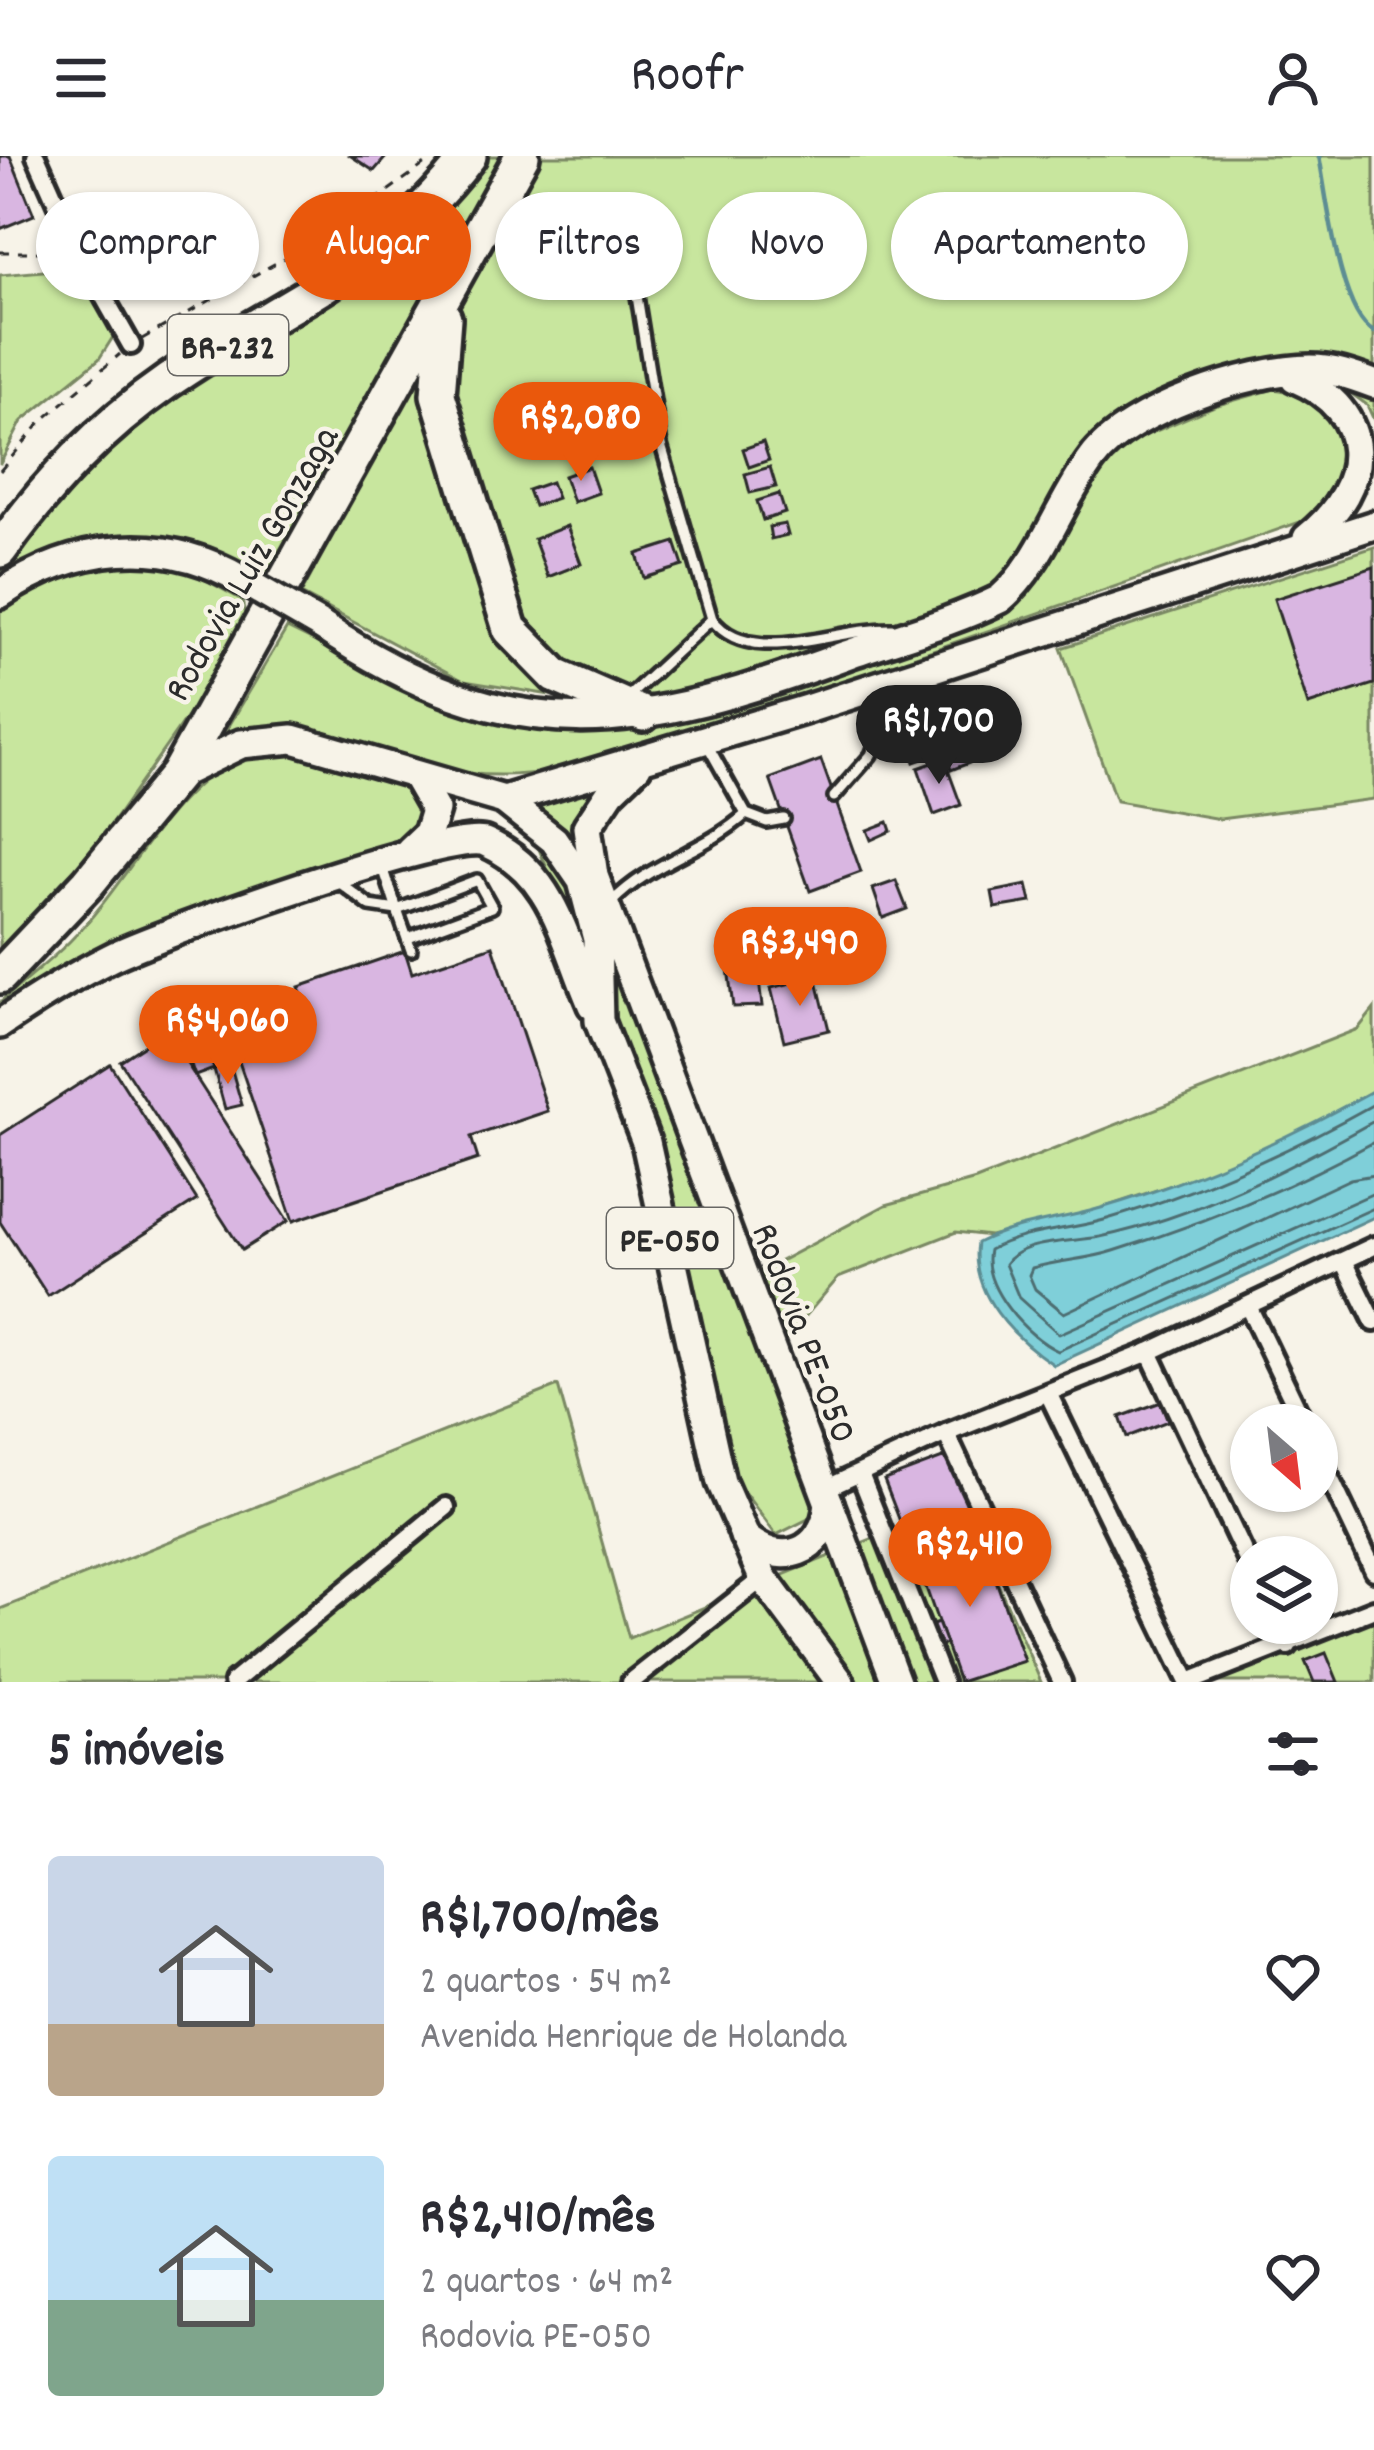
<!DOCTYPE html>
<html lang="pt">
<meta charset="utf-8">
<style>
body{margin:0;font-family:Dekko,sans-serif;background:#f2f2f3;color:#2b2b33;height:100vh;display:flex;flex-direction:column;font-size:45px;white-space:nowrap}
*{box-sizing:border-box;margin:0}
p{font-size:39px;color:#7c7c81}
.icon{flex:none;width:66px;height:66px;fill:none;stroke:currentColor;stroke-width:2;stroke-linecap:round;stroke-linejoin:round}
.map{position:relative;height:1526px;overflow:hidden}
.drawer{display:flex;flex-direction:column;background:#fff;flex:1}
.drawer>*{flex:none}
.banner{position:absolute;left:36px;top:36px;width:1302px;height:108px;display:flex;gap:24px}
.needle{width:78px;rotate:152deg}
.controls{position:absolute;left:1230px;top:1248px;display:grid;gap:24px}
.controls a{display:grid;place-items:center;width:108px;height:108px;border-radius:50%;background:#fff;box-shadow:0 3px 9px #0004;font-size:60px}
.price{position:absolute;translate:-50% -102px;padding:0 27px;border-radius:42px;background:#ea580c;color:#fff;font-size:39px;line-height:78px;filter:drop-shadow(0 3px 6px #0008)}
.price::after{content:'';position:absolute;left:50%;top:72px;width:36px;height:27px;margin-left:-18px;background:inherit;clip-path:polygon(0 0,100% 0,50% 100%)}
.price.on{background:#222;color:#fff}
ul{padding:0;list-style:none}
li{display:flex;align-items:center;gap:36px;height:300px;padding:0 48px}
li span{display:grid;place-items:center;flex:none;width:336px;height:240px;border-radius:12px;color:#555}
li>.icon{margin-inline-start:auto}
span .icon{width:144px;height:144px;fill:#fffc;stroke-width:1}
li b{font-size:51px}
h2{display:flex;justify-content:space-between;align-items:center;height:144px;padding:0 48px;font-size:51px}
.chip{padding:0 42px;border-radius:54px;background:#fff;box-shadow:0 3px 9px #0004;font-size:42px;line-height:108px}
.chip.on{background:#ea580c;color:#fff}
header{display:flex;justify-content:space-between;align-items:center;height:156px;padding:0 48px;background:#fff;font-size:54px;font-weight:600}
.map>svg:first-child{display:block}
</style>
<header><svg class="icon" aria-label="menu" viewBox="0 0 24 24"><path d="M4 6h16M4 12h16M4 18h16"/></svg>Roofr<svg class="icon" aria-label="person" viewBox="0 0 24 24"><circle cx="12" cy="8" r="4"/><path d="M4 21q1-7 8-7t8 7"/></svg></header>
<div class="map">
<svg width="1374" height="1526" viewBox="0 0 1374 1526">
<rect width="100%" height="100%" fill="#f7f3e8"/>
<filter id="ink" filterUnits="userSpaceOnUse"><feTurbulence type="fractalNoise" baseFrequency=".00833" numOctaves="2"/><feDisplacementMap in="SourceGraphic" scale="24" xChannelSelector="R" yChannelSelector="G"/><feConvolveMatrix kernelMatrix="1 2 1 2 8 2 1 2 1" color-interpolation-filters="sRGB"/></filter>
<g filter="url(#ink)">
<g fill="#c8e69e" stroke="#7a8864" stroke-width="3">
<path d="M462,0H515L281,434L144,393L0,438V395L54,321L332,127Z"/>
<path d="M527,0H1374V264L1367,249L1344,232L1310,221L1263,220L1122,274L1011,434L643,558L510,473L441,253V173Z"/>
<path d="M75,112L120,170L99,203L22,265L0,308V119Z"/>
<path d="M427,203L495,453L581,544L464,525L301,438Z"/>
<path d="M1274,233L1304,238L1356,283L1323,358L666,587C591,609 519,630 440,613C355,595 319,556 226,575L287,472L433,544L541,571L716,551L1037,416L1110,303L1130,286L1214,250Z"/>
<path d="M1374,391V643L1220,663L1116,645L1061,492Z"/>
<path d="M103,404L184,412L242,444L248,474L62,738L0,800V450L24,431Z"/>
<path d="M262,589L407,623L422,662L407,687L115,784L110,795L0,858V846C23,826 48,807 70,785C134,721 172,623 262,589Z"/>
<path d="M612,622L582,705L818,1358L776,1379L726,1312L647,956L525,659L513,650Z"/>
<path d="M1374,853V934L1287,983L1202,1019L1096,1054L990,1080L956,1076L838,1122L787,1182L754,1119L886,1049L976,1024L1358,873Z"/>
<path d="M558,1230L629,1482L962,1346L1041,1526H0V1453Z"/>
<path d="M1374,1461V1526H1219Z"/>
</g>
<path fill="#7fcfd9" stroke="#5d8d93" stroke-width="3" d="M1374,934V1061L1054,1209C1015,1183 969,1138 977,1087C1018,1066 1058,1065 1101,1052C1198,1024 1287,983 1374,934Z"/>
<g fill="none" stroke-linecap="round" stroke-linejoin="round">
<g stroke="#4d6d71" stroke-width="3">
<path d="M1374,948C1288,996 1199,1037 1104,1064C1065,1075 1026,1074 989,1094C981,1131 1027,1181 1058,1195L1374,1052"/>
<path d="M1374,965C1290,1012 1196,1061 1100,1081C1073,1086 1020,1084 1005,1108L1019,1142L1059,1178L1374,1037"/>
<path d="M1374,986C1291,1032 1205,1067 1114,1095C1087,1104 1059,1104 1032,1112L1029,1119L1035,1133L1064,1157L1350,1023L1374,1019"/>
</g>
<path stroke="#5d8d93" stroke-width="4.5" d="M1319,0C1327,40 1339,158 1374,176"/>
</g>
<g fill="#d9b6e1" stroke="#2b2b2b" stroke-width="3">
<path d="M0,0H10L34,59L0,73Z"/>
<path d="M351,0H387L374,15Z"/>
<path d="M236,51L254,79L161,137L144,108Z"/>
<path d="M763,286L769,304L749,311L743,293Z"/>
<path d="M589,311L598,337L573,346L564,320Z"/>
<path d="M770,311L776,331L750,337L745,318Z"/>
<path d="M551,326L557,342L534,350L528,334Z"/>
<path d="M779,338L785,357L763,364L757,345Z"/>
<path d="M785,368L788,379L771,383L769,371Z"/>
<path d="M567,370L581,408L548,421L534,383Z"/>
<path d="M675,386L683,410L644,422L637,398Z"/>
<path d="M1374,411V528L1308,549L1274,443Z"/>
<path d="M976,563L981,578L963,585L958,570Z"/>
<path d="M957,570L962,586L944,592L939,577Z"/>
<path d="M938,576L944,592L930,597L924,581Z"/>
<path d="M922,586L928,601L914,606L909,591Z"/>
<path d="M964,592L969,607L951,614L946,598Z"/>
<path d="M944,603L961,649L934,659L918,612Z"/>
<path d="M821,604L861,716L810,735L770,623Z"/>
<path d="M888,666L891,675L871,684L867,674Z"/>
<path d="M896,725L907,753L883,762L873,733Z"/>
<path d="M1027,729L1031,746L995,752L992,736Z"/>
<path d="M753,770L762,850L733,851L724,781Z"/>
<path d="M493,790L548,955L471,981L478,1003L293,1065L235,894L287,875L282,862L307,854L299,831L405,795L412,817Z"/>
<path d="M816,821L829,874L784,885L771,832Z"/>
<path d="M273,836L287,875L210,903L214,913L195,920L182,883L264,853L259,841Z"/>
<path d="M166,875L288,1065L242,1094L120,905Z"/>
<path d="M110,908L197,1044L48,1140L0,1066V979Z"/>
<path d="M230,908L242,949L225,953L214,913Z"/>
<path d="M1161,1246L1168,1265L1127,1281L1120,1261Z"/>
<path d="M948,1300L972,1362L908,1386L884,1324Z"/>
<path d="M981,1381L1024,1505L959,1526L916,1403Z"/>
<path d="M938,1467L946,1488L935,1492L927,1471Z"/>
<path d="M1326,1497L1338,1526H1314L1305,1505Z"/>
</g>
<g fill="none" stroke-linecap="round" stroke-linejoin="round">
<g stroke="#2b2b2b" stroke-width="18">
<g id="lane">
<path d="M623,53L661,289L712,463C750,514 836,471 893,473"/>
<path d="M628,541L712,463"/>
<path d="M708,590L746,658L767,666L784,663"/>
<path d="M834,641L871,599L899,529"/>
<path d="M383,711L397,754L477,724L492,751L408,782"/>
<path d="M335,723L370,750L397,754L411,794"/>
<path d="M611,747C650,706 705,695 746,658"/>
</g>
</g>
<g stroke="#2b2b2b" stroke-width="26">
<g id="street">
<path d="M36,0L79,97L131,189"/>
<path d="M1345,1107L1374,1166"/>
<path d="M1248,1150L1305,1269"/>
<path d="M1149,1196L1251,1412"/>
<path d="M1048,1237L1188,1526"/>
<path d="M946,1277L1062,1526"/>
<path d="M1317,1295L1374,1415"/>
<path d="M860,1318L943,1526"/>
<path d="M825,1333L946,1277L1149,1196L1374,1090"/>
<path d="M1277,1467L1288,1490"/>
<path d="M233,1526L446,1351"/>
<path d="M631,1526L763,1422"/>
<path d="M1189,1526L1374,1453"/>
</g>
</g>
<g stroke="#2b2b2b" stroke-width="36">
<g id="primary">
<path d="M1295,222C1374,255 1374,329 1307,382"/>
<path d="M0,438C74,388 163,377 242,424"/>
<path d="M320,469C514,599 637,576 846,499C897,481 951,467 1000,443C1042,407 1059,347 1092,303C1127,254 1251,213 1311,213C1333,213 1353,220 1374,228"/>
<path d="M637,610L611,635L587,671L594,720L896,1526"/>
<path d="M177,619L241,588L293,583L504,644L807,553L1374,369"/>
<path d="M504,644L554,684L582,725L597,783L599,865L646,986L721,1326L763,1422L840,1526"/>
<path d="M410,694L428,677L435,654L415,619"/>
<path d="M0,868C35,844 72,821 110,802C156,779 454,672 485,686C555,716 564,785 592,849"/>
<path d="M744,1380C781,1414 825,1397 829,1347"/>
</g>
</g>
<g stroke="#2b2b2b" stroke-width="42">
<g id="highway">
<path d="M444,162L438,239L510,473L556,520L643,558"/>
<path d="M0,394C48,327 100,272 168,225C284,145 379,118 469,0"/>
<path d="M0,820L88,727L177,619L522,0"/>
</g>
</g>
<g stroke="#2b2b2b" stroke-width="3" stroke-dasharray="9 9" stroke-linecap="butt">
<path d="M0,96H59"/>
<path d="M142,183L334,74L436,0"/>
<path d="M0,315L42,265L120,198"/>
</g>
<use href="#lane" stroke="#f7f3e8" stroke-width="9"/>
<use href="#street" stroke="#f7f3e8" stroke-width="16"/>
<use href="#primary" stroke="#f7f3e8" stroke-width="27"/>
<use href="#highway" stroke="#f7f3e8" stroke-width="33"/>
<g stroke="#2b2b2b" stroke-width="36" stroke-linecap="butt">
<path id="primary-bridge" d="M242,424L320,469"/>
</g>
<use href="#primary-bridge" stroke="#f7f3e8" stroke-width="27"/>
</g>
</g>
<g text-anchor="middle" stroke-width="9" stroke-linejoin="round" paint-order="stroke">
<g fill="#f7f3e8" stroke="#686764" stroke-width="3">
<rect x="168" y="159" width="120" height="60" rx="9"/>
<rect x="607" y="1052" width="126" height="60" rx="9"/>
</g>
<g font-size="36" font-weight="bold" fill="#2b2b2b">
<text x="228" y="202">BR-232</text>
<text x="670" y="1095">PE-050</text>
</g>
<g font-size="39" fill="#2b2b2b" stroke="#f7f3e8">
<text transform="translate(249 406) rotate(-60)" y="14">Rodovia Luiz Gonzaga</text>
<text transform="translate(807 1176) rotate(69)" y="14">Rodovia PE-050</text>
</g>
</g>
</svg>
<div class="controls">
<a><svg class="needle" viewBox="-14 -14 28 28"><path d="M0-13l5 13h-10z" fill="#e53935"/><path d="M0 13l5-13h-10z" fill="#7c7c81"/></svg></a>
<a><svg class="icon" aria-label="layers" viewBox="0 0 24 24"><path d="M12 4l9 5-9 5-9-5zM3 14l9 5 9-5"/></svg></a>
</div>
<b class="price" style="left:581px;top:328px">R$2,080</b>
<b class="price on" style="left:939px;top:631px">R$1,700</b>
<b class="price" style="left:800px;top:853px">R$3,490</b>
<b class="price" style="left:228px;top:931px">R$4,060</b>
<b class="price" style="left:970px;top:1454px">R$2,410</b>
<div class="banner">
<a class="chip">Comprar</a>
<a class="chip on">Alugar</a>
<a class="chip">Filtros</a>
<a class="chip">Novo</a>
<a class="chip">Apartamento</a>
</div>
</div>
<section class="drawer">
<h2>5 imóveis<svg class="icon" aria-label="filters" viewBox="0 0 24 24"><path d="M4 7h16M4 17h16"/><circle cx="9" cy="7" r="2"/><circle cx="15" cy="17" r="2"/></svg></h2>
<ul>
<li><span style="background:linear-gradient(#c9d6e8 70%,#b9a48a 0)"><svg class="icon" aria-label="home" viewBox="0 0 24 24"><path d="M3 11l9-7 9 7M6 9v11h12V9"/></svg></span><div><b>R$1,700/mês</b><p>2 quartos · 54 m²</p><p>Avenida Henrique de Holanda</p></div><svg class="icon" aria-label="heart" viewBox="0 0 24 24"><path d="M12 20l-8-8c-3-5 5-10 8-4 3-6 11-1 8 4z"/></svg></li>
<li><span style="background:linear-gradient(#bfe0f5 60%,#7fa58c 0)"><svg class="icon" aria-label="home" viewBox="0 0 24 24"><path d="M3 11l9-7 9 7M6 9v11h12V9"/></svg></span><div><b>R$2,410/mês</b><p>2 quartos · 64 m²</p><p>Rodovia PE-050</p></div><svg class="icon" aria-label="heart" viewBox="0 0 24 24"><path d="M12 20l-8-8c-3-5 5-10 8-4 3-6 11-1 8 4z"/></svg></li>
</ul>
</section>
